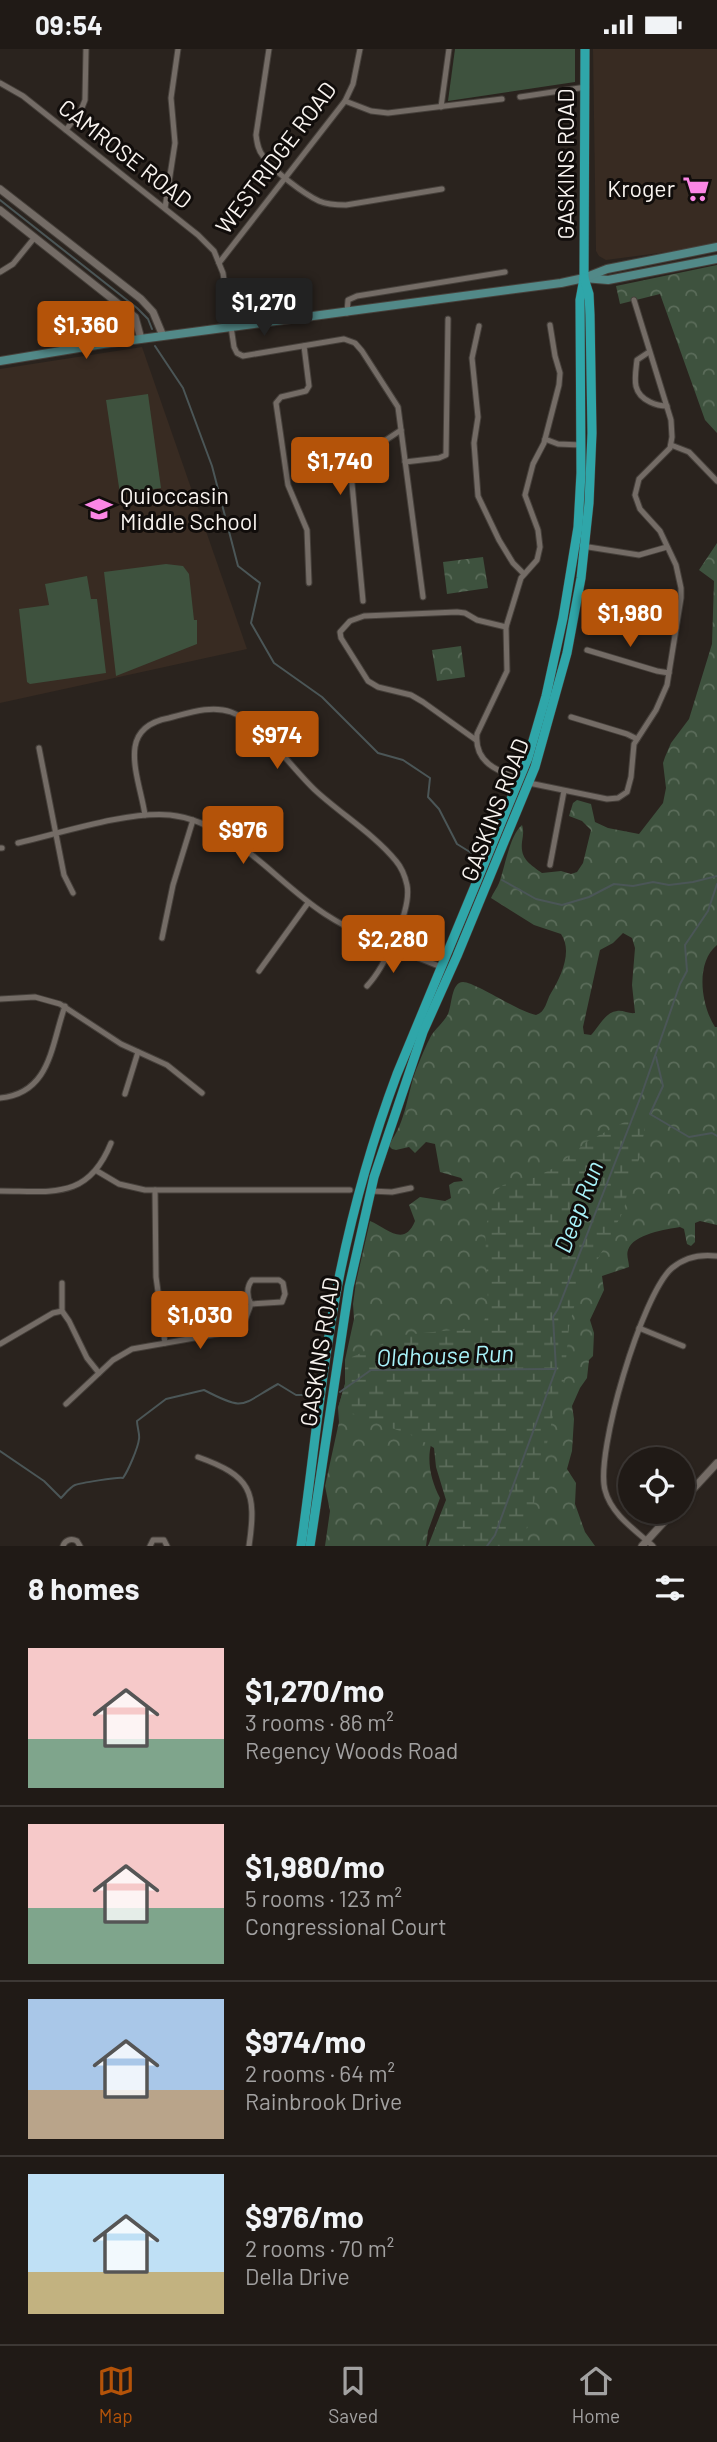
<!DOCTYPE html>
<meta charset="utf-8">
<style>
body{margin:0;font-family:Barlow,sans-serif;background:#28231f;color:#f1f3f6;height:100vh;display:flex;flex-direction:column;font-size:26px;white-space:nowrap}
*{box-sizing:border-box;margin:0}
p{font-size:23px;color:#a2a1a1}
.icon{flex:none;width:38px;height:38px;fill:none;stroke:currentColor;stroke-width:2;stroke-linecap:round;stroke-linejoin:round}
.map{position:relative;height:1497px;overflow:hidden}
.panel{display:flex;flex-direction:column;background:#201a16;flex:1}
.panel>*{flex:none}
.tools{position:absolute;left:618px;top:1398px;display:grid;gap:14px}
.tools a{display:grid;place-items:center;width:77px;height:77px;border-radius:50%;background:#201a16;box-shadow:0 2px 5px #0004,0 0 0 2px #3d3835;font-size:35px}
.price{position:absolute;translate:-50% -60px;padding:0 16px;border-radius:7px;background:#b45309;color:#fff;font-size:23px;line-height:46px;filter:drop-shadow(0 2px 4px #0008)}
.price::after{content:'';position:absolute;left:50%;top:42px;width:21px;height:16px;margin-left:-10px;background:inherit;clip-path:polygon(0 0,100% 0,50% 100%)}
.price.selected{background:#222;color:#fff}
ul{padding:0;list-style:none}
li{display:flex;align-items:center;gap:21px;height:175px;padding:0 28px}
li+li{border-top:2px solid #3d3835}
li span{display:grid;place-items:center;flex:none;width:196px;height:140px;border-radius:0px;color:#555}
li>.icon{margin-inline-start:auto}
span .icon{width:84px;height:84px;fill:#fffc;stroke-width:1}
li b{font-size:30px}
h2{display:flex;justify-content:space-between;align-items:center;height:84px;padding:0 28px;font-size:30px}
.status{display:flex;justify-content:space-between;align-items:center;height:49px;padding:0 35px;background:#201a16;direction:ltr}
.status svg{height:19px;fill:currentColor}
.menu{display:flex;justify-content:space-around;align-items:center;height:98px;border-top:2px solid #3d3835;background:#201a16;font-size:19px;color:#a2a1a1}
.menu a{display:grid;justify-items:center;gap:4px}
.menu .selected{color:#b45309}
.map>svg:first-child{display:block}
</style>
<div class="status"><b>09:54</b><svg viewBox="0 0 49 12"><path d="M0 12V9h3v3zM5 12V6h3v6zM10 12V3h3v9zM15 12V0h3v12zM26 1h20v11H26zM47 4h2v5h-2z"/></svg></div>
<div class="map">
<svg width="717" height="1497" viewBox="0 0 717 1497">
<defs>
<pattern id="forest-crowns" width="20" height="18" patternUnits="userSpaceOnUse" patternTransform="scale(1.75)"><rect width="20" height="18" fill="#3e523e"/><path d="M2 6a3 3 0 1 1 6 0M12 15a3 3 0 1 1 6 0" fill="none" stroke="#5b6c5a"/></pattern>
<pattern id="wetland-marsh" width="20" height="14" patternUnits="userSpaceOnUse" patternTransform="scale(1.75)"><rect width="20" height="14" fill="#3e523e"/><path d="M1 5h8M5 5V1M11 12h8M15 12V8" fill="none" stroke="#5b6c5a"/></pattern>
</defs>
<rect width="100%" height="100%" fill="#2a231e"/>
<g fill="#382b22">
<path d="M593,0H717V194L690,200L606,211L599,207L596,202Z"/>
<path d="M142,298L247,600L0,654V320Z"/>
</g>
<g fill="url(#forest-crowns)" fill-rule="evenodd">
<path d="M717,216V384L705,371L660,245L620,255L616,237Z"/>
<path d="M717,494V896C695,914 701,956 715,978H717V1176L700,1172L695,1174V1193L691,1197L687,1195L684,1180L680,1178C667,1180 633,1185 628,1201C626,1206 629,1212 629,1218L602,1227L604,1241L590,1271L594,1284L593,1307L589,1311L587,1329L580,1339L572,1357L574,1370L572,1402L567,1420L576,1434L575,1455L585,1483L595,1497H464L456,1459L432,1392C426,1411 431,1432 440,1449L428,1482L426,1497H325L330,1462L325,1437L339,1373L338,1359L345,1335V1311L354,1270L353,1255L356,1233L370,1172C387,1179 404,1199 415,1172L409,1156L420,1148L445,1152L451,1149L449,1136L454,1133L463,1132L461,1129L440,1123L435,1095L426,1093L415,1104L409,1098L396,1101L392,1100L388,1096C407,1074 407,1041 418,1016C422,1006 426,996 431,987C436,979 444,973 448,965C452,957 451,933 463,933C475,933 517,962 536,966C546,963 546,952 551,944C561,928 573,902 561,885L534,876L491,849C493,844 497,839 499,834C505,819 509,787 522,776C524,782 523,786 522,793C520,810 530,815 542,824L561,822L571,825L577,823L583,814L591,781L582,772L569,767L573,754L577,751L591,755L595,773L608,779L639,785L663,754L666,739L663,714L665,708L671,694L689,670L712,595L714,532L699,521ZM623,884L632,889L635,899L632,936L635,964C629,965 623,961 617,962C605,963 599,978 591,986L584,985L583,978L600,901L613,894Z"/>
<path d="M483,508L488,539L447,545L443,513Z"/>
<path d="M461,597L465,628L437,632L432,601Z"/>
</g>
<path fill="url(#wetland-marsh)" d="M634,1068L645,1077L640,1108L628,1139L624,1161L599,1208L588,1224L576,1250L569,1278L564,1332L553,1367L532,1463L522,1497H428L446,1451L436,1418L434,1399L416,1388L338,1359L345,1335V1311L403,1286L483,1278L488,1254L485,1180L496,1142L503,1136L527,1132L556,1118L588,1092Z"/>
<g fill="#3e523e">
<path d="M455,0H575V33L448,52Z"/>
<path d="M148,345L161,439L120,445L106,351Z"/>
<path d="M166,515L183,517L189,525L194,571H197V595L116,627L104,523Z"/>
<path d="M87,527L91,550H97L106,624L30,635L27,633L19,560L49,556L45,535Z"/>
</g>
<g fill="none" stroke-linecap="round" stroke-linejoin="round">
<g stroke="#4b5657" stroke-width="2">
<path d="M0,151L137,259L148,270L152,280"/>
<path d="M155,297L183,339L212,417L238,517L260,534L251,574L274,614L322,648L378,704L403,711L430,729L428,748L439,760L457,795L478,808"/>
<path d="M502,831L536,850L562,856L589,848L614,835L633,837L653,833L669,836L693,833L717,827"/>
<path d="M656,1008L663,1037L650,1065L689,1088L712,1084L717,1087"/>
<path d="M340,1343L371,1321L556,1320"/>
<path d="M0,1402L44,1432L61,1449C65,1445 70,1438 75,1436C80,1434 117,1428 123,1429C128,1422 138,1399 139,1390C140,1385 137,1378 137,1372L166,1350L204,1341C246,1363 240,1356 278,1335L296,1346H315"/>
<path d="M487,1497L495,1486L556,1320L553,1268L558,1260L641,1047L680,935L687,922L685,896L708,862L717,835"/>
</g>
<g stroke="#46403b" stroke-width="7">
<g id="minor">
<path d="M269,0L256,86C257,94 258,101 263,107C272,121 304,145 319,152C328,156 337,156 346,156L442,140"/>
<path d="M0,34L23,47L198,186L214,202L223,224L234,298L237,304L243,307L344,290L355,294L362,302L398,358L423,548"/>
<path d="M520,48L586,38"/>
<path d="M345,52L371,62L388,64L502,50"/>
<path d="M441,58L449,0"/>
<path d="M66,81L81,61L85,51L86,0"/>
<path d="M165,159L175,94L171,49L178,0"/>
<path d="M219,214L345,52L353,35L360,0"/>
<path d="M0,223L13,215L35,188"/>
<path d="M347,264L348,251L357,247L505,223"/>
<path d="M479,277L472,309L478,368L474,394L478,447L499,491L513,514L524,525"/>
<path d="M304,297L309,337L306,342L281,348L276,354L288,436L307,481L309,534"/>
<path d="M649,303L637,311C635,329 631,344 650,353C656,356 660,357 667,357"/>
<path d="M545,390L558,395L581,396"/>
<path d="M671,396L689,403L717,432"/>
<path d="M405,413L439,409L446,406L448,270"/>
<path d="M582,497L639,506L667,498"/>
<path d="M363,552L351,424L359,409L401,381"/>
<path d="M587,601L657,622L669,624"/>
<path d="M571,668L627,685L637,690"/>
<path d="M476,691L423,653L411,646L378,638L368,632L341,589L340,583L350,572L364,567L457,563L465,564L477,571L506,578"/>
<path d="M39,699L64,826L73,844"/>
<path d="M520,730C497,722 474,713 477,685L507,622L506,578L521,529L537,511L540,498L538,481L525,446L533,415L544,394L559,336L560,324L555,307L550,276"/>
<path d="M529,734L607,750L618,749L627,743L631,728L634,695L656,661L667,636L681,549V539L676,516L660,482L640,460L635,446L639,430L670,399L672,388L671,371L634,251"/>
<path d="M145,766C142,745 132,719 135,698C138,679 153,672 169,669C189,664 211,656 231,663C263,675 291,719 316,742C341,765 375,786 396,812C402,819 405,827 407,836C412,861 384,919 367,937"/>
<path d="M18,794C61,784 128,762 170,766C233,773 274,832 325,865C360,888 402,902 441,918"/>
<path d="M0,799H2"/>
<path d="M550,816L564,742"/>
<path d="M162,889L173,836L193,771"/>
<path d="M259,922L308,854"/>
<path d="M0,950L35,948L60,955L121,995L167,1016L202,1044"/>
<path d="M125,1045L138,1003"/>
<path d="M0,1049C51,1044 51,996 65,957"/>
<path d="M97,1122L119,1135L145,1141H350"/>
<path d="M155,1141L156,1228L165,1294"/>
<path d="M0,1142C53,1142 88,1151 111,1094"/>
<path d="M370,1142L392,1143L411,1139"/>
<path d="M62,1234V1262L69,1272L87,1309L99,1324"/>
<path d="M639,1279L683,1297"/>
<path d="M0,1295L53,1264L62,1262"/>
<path d="M66,1355L113,1311L132,1300L234,1282L245,1271L251,1255L282,1253L285,1245L283,1234L279,1231H252C246,1238 247,1248 251,1255"/>
<path d="M198,1408C251,1427 257,1442 249,1497"/>
<path d="M63,1497C65,1491 71,1489 77,1492L80,1497"/>
<path d="M150,1497L153,1491H164L167,1497"/>
<path d="M653,1497C635,1481 611,1465 605,1441C595,1404 642,1245 672,1219C685,1208 701,1205 717,1207"/>
</g>
</g>
<g stroke="#46403b" stroke-width="9">
<g id="tertiary">
<path d="M0,140L141,250L153,263L163,287"/>
<path d="M0,161L135,268L141,290"/>
<path d="M682,1452L717,1414"/>
<path d="M642,1497L673,1463"/>
</g>
</g>
<g stroke="#46403b" stroke-width="10">
<g id="secondary">
<path d="M584,229L608,231L717,210"/>
<path d="M0,312L103,295L561,234L584,229L607,220L717,198"/>
</g>
</g>
<g stroke="#46403b" stroke-width="10">
<g id="primary">
<path d="M301,1497C314,1406 322,1314 340,1224C354,1156 373,1089 397,1025L528,709L546,647L563,569L578,478L581,424L580,251L584,229L585,0"/>
<path d="M310,1497L349,1238L374,1128L423,983L457,907L535,718L567,604L581,529L589,454L592,384L590,266L589,245L584,229"/>
</g>
</g>
<use href="#minor" stroke="#746c66" stroke-width="5"/>
<use href="#tertiary" stroke="#746c66" stroke-width="7"/>
<use href="#secondary" stroke="#528988" stroke-width="8"/>
<use href="#primary" stroke="#2fa6a9" stroke-width="9"/>
</g>
<defs>
<g id="supermarket-bare" transform="scale(2.1)"><path d="M-6-5.5h2.5l.6 2H6L4.5 2H-2.5L-4.4-4H-6ZM-1.5 3.2a1.3 1.3 0 1 0 .1 0ZM3 3.2a1.3 1.3 0 1 0 .1 0Z" fill="#fb86e5" stroke="#110d0b" stroke-width="2.5" paint-order="stroke"/></g>
<g id="school-bare" transform="scale(2.1)"><path d="M0-5L7-2L0 1L-7-2ZM-4 1L0 2.5L4 1V4Q0 6-4 4Z" fill="#fb86e5" stroke="#110d0b" stroke-width="2.5" paint-order="stroke"/></g>
</defs>
<g fill-rule="evenodd">
<use href="#supermarket-bare" x="696" y="140"/>
<use href="#school-bare" x="99" y="460"/>
</g>
<g text-anchor="middle" stroke-width="6" stroke-linejoin="round" paint-order="stroke">
<g font-size="23" fill="#f9f4f0" stroke="#110d0b">
<text transform="translate(125 105) rotate(38)" y="8">CAMROSE ROAD</text>
<text transform="translate(276 109) rotate(-53)" y="8">WESTRIDGE ROAD</text>
<text transform="translate(566 115) rotate(-90)" y="8">GASKINS ROAD</text>
<text transform="translate(495 761) rotate(-69)" y="8">GASKINS ROAD</text>
<text transform="translate(320 1303) rotate(-81)" y="8">GASKINS ROAD</text>
</g>
<g font-size="23" fill="#f9f4f0" stroke="#110d0b" text-anchor="end">
<text x="675" y="148">Kroger</text>
<text x="120" y="455" text-anchor="start">Quioccasin<tspan x="120" dy="26">Middle School</tspan></text>
</g>
<g font-size="24" font-style="italic" fill="#a7f1f8" stroke="#110d0b">
<text transform="translate(579 1158) rotate(-69)" y="8">Deep Run</text>
<text transform="translate(445 1307) rotate(-2)" y="8">Oldhouse Run</text>
</g>
</g>
</svg>
<div class="tools">
<a><svg class="icon" aria-label="locate" viewBox="0 0 24 24"><circle cx="12" cy="12" r="6"/><path d="M12 2v4M12 18v4M2 12h4M18 12h4"/></svg></a>
</div>
<b class="price selected" style="left:264px;top:289px">$1,270</b>
<b class="price" style="left:86px;top:312px">$1,360</b>
<b class="price" style="left:340px;top:448px">$1,740</b>
<b class="price" style="left:630px;top:600px">$1,980</b>
<b class="price" style="left:277px;top:722px">$974</b>
<b class="price" style="left:243px;top:817px">$976</b>
<b class="price" style="left:393px;top:926px">$2,280</b>
<b class="price" style="left:200px;top:1302px">$1,030</b>
</div>
<section class="panel">
<h2>8 homes<svg class="icon" aria-label="filters" viewBox="0 0 24 24"><path d="M4 7h16M4 17h16"/><circle cx="9" cy="7" r="2"/><circle cx="15" cy="17" r="2"/></svg></h2>
<ul>
<li><span style="background:linear-gradient(#f6c9c9 65%,#7fa58c 0)"><svg class="icon" aria-label="home" viewBox="0 0 24 24"><path d="M3 11l9-7 9 7M6 9v11h12V9"/></svg></span><div><b>$1,270/mo</b><p>3 rooms · 86 m²</p><p>Regency Woods Road</p></div></li>
<li><span style="background:linear-gradient(#f6c9c9 60%,#7fa58c 0)"><svg class="icon" aria-label="home" viewBox="0 0 24 24"><path d="M3 11l9-7 9 7M6 9v11h12V9"/></svg></span><div><b>$1,980/mo</b><p>5 rooms · 123 m²</p><p>Congressional Court</p></div></li>
<li><span style="background:linear-gradient(#a9c7e8 65%,#b9a48a 0)"><svg class="icon" aria-label="home" viewBox="0 0 24 24"><path d="M3 11l9-7 9 7M6 9v11h12V9"/></svg></span><div><b>$974/mo</b><p>2 rooms · 64 m²</p><p>Rainbrook Drive</p></div></li>
<li><span style="background:linear-gradient(#bfe0f5 70%,#c2b280 0)"><svg class="icon" aria-label="home" viewBox="0 0 24 24"><path d="M3 11l9-7 9 7M6 9v11h12V9"/></svg></span><div><b>$976/mo</b><p>2 rooms · 70 m²</p><p>Della Drive</p></div></li>
</ul>
</section>
<nav class="menu">
<a class="selected"><svg class="icon" aria-label="map" viewBox="0 0 24 24"><path d="M3 6l6-2 6 2 6-2v14l-6 2-6-2-6 2zM9 4v14M15 6v14"/></svg>Map</a>
<a><svg class="icon" aria-label="saved" viewBox="0 0 24 24"><path d="M7 4h10v16l-5-4-5 4z"/></svg>Saved</a>
<a><svg class="icon" aria-label="home" viewBox="0 0 24 24"><path d="M3 11l9-7 9 7M6 9v11h12V9"/></svg>Home</a>
</nav>
